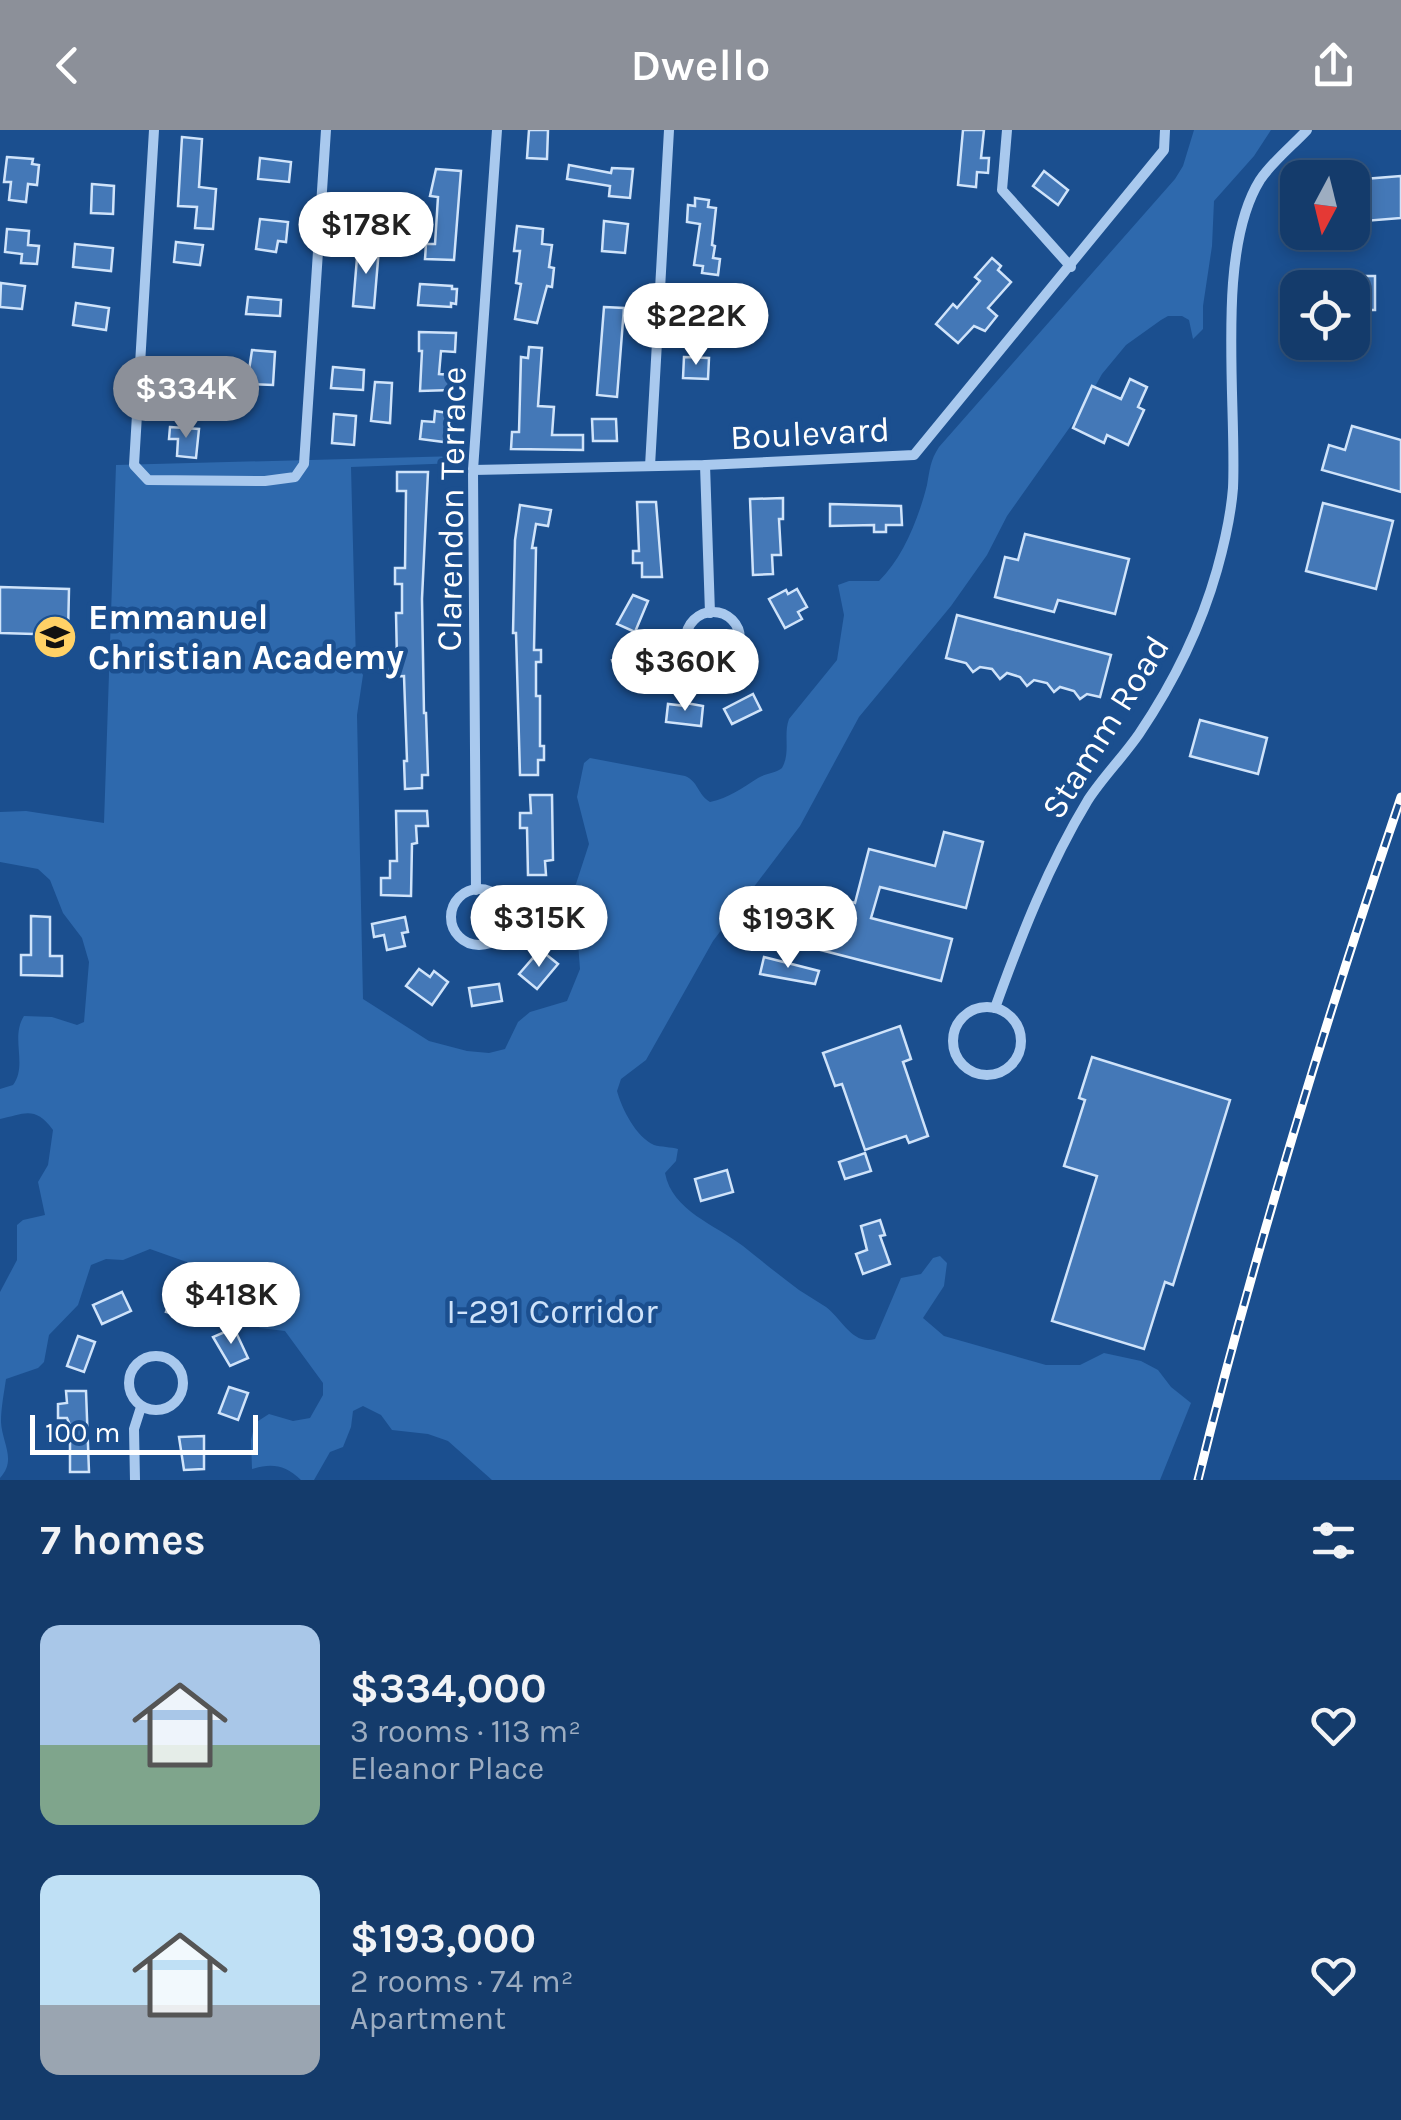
<!DOCTYPE html>
<meta charset="utf-8">
<style>
body{margin:0;font-family:Karla,sans-serif;background:#1d4271;color:#f1f3f6;height:100vh;display:flex;flex-direction:column;font-size:38px;white-space:nowrap}
*{box-sizing:border-box;margin:0}
p{font-size:32px;color:#9dadc1}
.icon{flex:none;width:55px;height:55px;fill:none;stroke:currentColor;stroke-width:2;stroke-linecap:round;stroke-linejoin:round}
.map{position:relative;height:1350px;overflow:hidden}
.drawer{display:flex;flex-direction:column;background:#143b6b;flex:1}
.drawer>*{flex:none}
.needle{width:65px;rotate:187deg}
.fabs{position:absolute;left:1280px;top:30px;display:grid;gap:20px}
.fabs a{display:grid;place-items:center;width:90px;height:90px;border-radius:20px;background:#143b6b;box-shadow:0 5px 15px #0003,0 0 0 2px #33557e;font-size:50px}
.scale{position:absolute;left:30px;bottom:25px;width:228px;box-sizing:border-box;padding-left:10px;border:5px solid #fff;border-top:0;font-size:28px;line-height:35px;white-space:nowrap;color:#fff;-webkit-text-stroke:8px #1b4f8f;paint-order:stroke}
.price{position:absolute;translate:-50% -85px;padding:0 22px;border-radius:35px;background:#fff;color:#222;font-size:32px;line-height:65px;filter:drop-shadow(0 2px 5px #0008)}
.price::after{content:'';position:absolute;left:50%;top:60px;width:30px;height:22px;margin-left:-15px;background:inherit;clip-path:polygon(0 0,100% 0,50% 100%)}
.price.selected{background:#8c9099;color:#fff}
ul{padding:0;list-style:none}
li{display:flex;align-items:center;gap:30px;height:250px;padding:0 40px}
li span{display:grid;place-items:center;flex:none;width:280px;height:200px;border-radius:20px;color:#555}
li>.icon{margin-inline-start:auto}
span .icon{width:120px;height:120px;fill:#fffc;stroke-width:1}
li b{font-size:42px}
h2{display:flex;justify-content:space-between;align-items:center;height:120px;padding:0 40px;font-size:42px}
header{display:flex;justify-content:space-between;align-items:center;height:130px;padding:0 40px;background:#8c9099;color:#fff;font-size:45px;font-weight:600}
.map>svg:first-child{display:block}
</style>
<header><svg class="icon" aria-label="back" viewBox="0 0 24 24"><path d="M15 5l-7 7 7 7"/></svg>Dwello<svg class="icon" aria-label="share" viewBox="0 0 24 24"><path d="M12 15V3M7 8l5-5 5 5M5 13v7h14v-7"/></svg></header>
<div class="map">
<svg width="1401" height="1350" viewBox="0 0 1401 1350">
<rect width="100%" height="100%" fill="#1b4f8f"/>
<path fill="#2e69ad" d="M1194,0H1271L1254,26L1214,71L1212,116L1203,176V199L1193,209L1189,190L1182,186H1168L1161,190L1126,215L1102,244L1082,280L1007,386L987,425L951,476L859,587L800,696L713,811L646,930L621,949L617,961C622,979 636,1007 654,1015C661,1017 671,1017 678,1019L676,1031L665,1043C672,1081 716,1095 743,1116C762,1131 780,1146 799,1160C808,1166 817,1171 826,1177C841,1188 853,1216 875,1209L901,1148L921,1144L933,1128L940,1126L947,1133L944,1156L923,1188L944,1206L1046,1235H1080L1104,1223L1141,1231L1158,1240L1171,1257L1191,1273L1160,1350H492L448,1311L428,1304L392,1300L381,1285L363,1276L353,1281L351,1297L343,1317L330,1322L314,1350H301C285,1335 272,1333 252,1339L251,1310L255,1293L269,1284L293,1291L310,1288L323,1265V1253L285,1201L260,1198L239,1180L219,1150L198,1136L150,1119L123,1130L106,1129L91,1135L78,1175L49,1205L44,1232L38,1238L6,1249C4,1263 1,1278 1,1292C2,1313 17,1330 0,1348V1162L17,1130V1095L23,1090L45,1085L38,1052L48,1035L53,1000C35,975 24,984 0,989V959L13,955C28,935 10,908 24,886L52,887L77,895L84,892L89,832L82,808L63,783L50,750L38,739L0,732V682L26,681L104,693L116,335L459,326V333L351,337L356,532L363,545L357,585L363,869L429,911L467,921L489,923L505,919L518,892L530,882L567,871L580,839L574,760L589,714L577,667L584,633L590,628L685,646C698,651 698,665 710,672C729,668 742,658 758,648C766,643 774,644 782,638C791,622 783,605 789,589L837,530L844,485L838,455L849,451H879C903,428 919,387 927,355C930,339 930,331 939,317L1175,49L1183,36Z"/>
<g fill="#4478b7" stroke="#cfe3fa" stroke-width="2.5">
<path d="M529,0H548L547,29L527,28Z"/>
<path d="M963,0H984L981,28H989L988,43L977,42L976,57L958,55Z"/>
<path d="M182,7L202,9L199,57L216,59L213,99L195,98L197,77L178,76Z"/>
<path d="M7,27L33,29L32,34L39,35L37,55L28,54L26,72L9,70L11,52H4Z"/>
<path d="M260,28L291,32L289,52L258,49Z"/>
<path d="M569,35L611,43L612,38L633,39L630,68L609,66L610,56L567,49Z"/>
<path d="M436,39L461,41L454,130L425,129L426,114H435L438,67L430,66Z"/>
<path d="M1044,41L1068,60L1058,75L1033,56Z"/>
<path d="M1401,46V88L1352,92V50Z"/>
<path d="M92,54L114,56L113,84L91,83Z"/>
<path d="M695,68L709,70L708,77L716,78L712,115L715,116L713,128L720,129L718,145L702,143L703,136L694,135L700,94L687,92L688,75L695,76Z"/>
<path d="M260,89L288,92L286,112L278,111L276,122L256,119Z"/>
<path d="M604,91L628,94L625,123L602,121Z"/>
<path d="M517,96L543,99L542,114L552,115L549,137L554,138L552,157L547,156L537,193L515,189L521,154L516,153L520,121H514Z"/>
<path d="M7,99L29,101L28,115L39,116L37,134L21,133L22,124L5,122Z"/>
<path d="M176,112L203,115L200,135L174,132Z"/>
<path d="M75,114L113,118L111,141L73,137Z"/>
<path d="M358,116L379,118L374,178L353,176Z"/>
<path d="M992,128L1001,136L998,140L1011,152L988,178L997,186L985,201L974,196L958,213L936,194L953,174L957,178L980,151L975,147Z"/>
<path d="M1298,146H1375V180H1352V158H1298Z"/>
<path d="M1,153L25,156L22,179L0,177Z"/>
<path d="M420,154L452,156V159H457L456,174L451,173V177L418,175Z"/>
<path d="M248,167L281,170L280,186L246,184Z"/>
<path d="M711,167L727,168L726,176L731,177L728,207L695,204L696,187L709,188Z"/>
<path d="M76,173L109,178L106,200L73,195Z"/>
<path d="M604,177L624,178L617,267L597,265Z"/>
<path d="M419,202L456,203L455,222L441,221L439,244L453,245L452,260L420,261L422,221H419Z"/>
<path d="M529,217L542,218L538,276L554,277L552,305H583V320L511,319L512,302H519L521,227L528,228Z"/>
<path d="M252,220L275,222L273,255L247,254Z"/>
<path d="M684,227L709,228L708,249L683,248Z"/>
<path d="M333,237L364,240L363,260L331,258Z"/>
<path d="M1130,249L1147,257L1138,277L1144,280L1128,315L1107,305L1104,313L1073,298L1092,256L1121,269Z"/>
<path d="M375,252L392,253L390,293L371,291Z"/>
<path d="M435,281L448,283L444,312L420,309L422,291L434,292Z"/>
<path d="M334,284L356,286L354,315L332,313Z"/>
<path d="M592,289H616L617,311H593Z"/>
<path d="M1352,296L1401,310V362L1322,340L1329,315L1345,320Z"/>
<path d="M170,297L199,299L196,328L177,326L178,309H169Z"/>
<path d="M397,342H428L422,469L424,583H426L428,645H422V658L405,659L404,631H407L404,546L386,547V531L397,530L396,483H402V454H395V438H405L406,361H397Z"/>
<path d="M783,368V389H779L781,425H772L773,444L753,445L750,369Z"/>
<path d="M637,372H656L662,447H642V433H633V421H639Z"/>
<path d="M1323,373L1393,391L1376,459L1306,441Z"/>
<path d="M830,374L901,376L902,395H886V402H874V395L830,396Z"/>
<path d="M520,375L551,380L548,396L536,394L532,418H536L534,520H541V532H536V566H540V616H544V630H538V645H520L516,503H513L515,410Z"/>
<path d="M1025,404L1129,429L1115,484L1058,470L1054,482L995,467L1005,427L1018,430Z"/>
<path d="M0,457L69,459L68,505L0,503Z"/>
<path d="M797,459L807,477L798,482L802,489L785,498L769,469L786,460L788,464Z"/>
<path d="M633,465L648,471L635,502L617,494Z"/>
<path d="M957,485L1111,525L1100,567L1087,564L1080,569L1074,561L1060,557L1054,562L1047,553L1034,550L1027,556L1020,547L1007,543L1000,549L992,539L980,537L973,542L966,533L946,528Z"/>
<path d="M638,518L652,548L632,556L626,543L619,546L612,530Z"/>
<path d="M753,564L761,580L732,594L724,579Z"/>
<path d="M686,573L703,576L701,596L666,592L668,574L686,576Z"/>
<path d="M1200,590L1267,608L1258,644L1190,626Z"/>
<path d="M530,665H552L553,730L545,731L546,745H528L527,698H520V683H531Z"/>
<path d="M396,681H427L428,696H416L417,713L412,714L411,766L381,765V748H390V731H397Z"/>
<path d="M944,702L983,712L966,778L880,757L871,788L952,809L941,851L813,818L827,765L855,773L869,719L935,736Z"/>
<path d="M543,764L565,765L564,798H542Z"/>
<path d="M31,786L50,787V826H62V846L21,845V825H31Z"/>
<path d="M405,787L408,802L402,803L405,816L387,820L384,805L374,807L372,794Z"/>
<path d="M543,822L558,834L537,859L519,844L533,828L536,830Z"/>
<path d="M764,827L819,841L815,854L760,844Z"/>
<path d="M419,839L430,847L434,841L448,852L432,875L406,856Z"/>
<path d="M499,854L502,871L472,876L469,858Z"/>
<path d="M900,896L911,929L903,932L928,1006L909,1013L906,1006L865,1020L842,954L835,956L823,923Z"/>
<path d="M1092,927L1230,970L1173,1155L1165,1152L1144,1219L1052,1191L1097,1046L1064,1036L1085,970L1079,968Z"/>
<path d="M865,1023L871,1041L845,1049L839,1032Z"/>
<path d="M727,1040L733,1062L701,1071L695,1049Z"/>
<path d="M880,1090L885,1105L880,1106L890,1134L863,1144L856,1124L867,1120L861,1096Z"/>
<path d="M122,1162L131,1181L102,1194L93,1175Z"/>
<path d="M171,1166L200,1174L196,1190L166,1182Z"/>
<path d="M234,1198L248,1228L230,1236L213,1207Z"/>
<path d="M78,1206L95,1212L84,1242L67,1236Z"/>
<path d="M229,1257L248,1263L238,1290L219,1283Z"/>
<path d="M66,1261H86L89,1342H70V1295L67,1288H58V1274L67,1273Z"/>
<path d="M204,1306V1339L184,1340L179,1307Z"/>
</g>
<g fill="none" stroke-linecap="round" stroke-linejoin="round">
<g stroke="#a9c9ee" stroke-width="10">
<path d="M154,0L134,335L148,350L265,351L295,347L304,334L326,0"/>
<path d="M1007,0L1002,60L1071,137"/>
<path d="M705,335L710,483"/>
<path d="M650,336L669,0"/>
<path d="M473,340L705,335L914,325L1164,20L1165,0"/>
<circle cx="713" cy="509" r="27"/>
<circle cx="479" cy="787" r="28"/>
<path d="M476,760L473,340L497,0"/>
<circle cx="987" cy="911" r="34"/>
<path d="M995,878C1021,806 1048,736 1088,670C1103,647 1123,627 1139,604C1174,552 1200,500 1217,440C1224,415 1231,384 1233,358C1237,272 1215,122 1260,50C1272,32 1292,16 1307,0"/>
<circle cx="156" cy="1253" r="27"/>
<path d="M135,1350L134,1299L141,1277"/>
</g>
<g stroke="#fff" stroke-width="9">
<path id="rail" d="M1198,1350C1255,1119 1325,893 1401,667"/>
</g>
<use href="#rail" stroke="#1b4f8f" stroke-width="5" stroke-dasharray="15" stroke-linecap="butt"/>
</g>
<defs>
<g id="school-disc" transform="scale(2.25)"><circle r="9.5" fill="#ffd166" stroke="#1b4f8f"/><path d="M0-5L7-2L0 1L-7-2ZM-4 1L0 2.5L4 1V4Q0 6-4 4Z" fill="#111"/></g>
</defs>
<g fill-rule="evenodd">
<use href="#school-disc" x="55" y="507"/>
</g>
<g text-anchor="middle" stroke-width="9" stroke-linejoin="round" paint-order="stroke">
<g font-size="35" fill="#fff" stroke="#1b4f8f">
<text transform="translate(810 303) rotate(-3)" y="12">Boulevard</text>
<text transform="translate(451 379) rotate(-89)" y="12">Clarendon Terrace</text>
<text transform="translate(1105 597) rotate(-58)" y="12">Stamm Road</text>
</g>
<g font-size="35" font-weight="bold" fill="#fff" stroke="#1b4f8f" text-anchor="start">
<text x="88" y="499">Emmanuel<tspan x="88" dy="40">Christian Academy</tspan></text>
</g>
<g font-size="35" fill="#cfe3fa" stroke="#1b4f8f">
<text x="552" y="1193">I-291 Corridor</text>
</g>
</g>
</svg>
<div class="fabs">
<a><svg class="needle" viewBox="-14 -14 28 28"><path d="M0-13l5 13h-10z" fill="#e53935"/><path d="M0 13l5-13h-10z" fill="#9dadc1"/></svg></a>
<a><svg class="icon" aria-label="locate" viewBox="0 0 24 24"><circle cx="12" cy="12" r="6"/><path d="M12 2v4M12 18v4M2 12h4M18 12h4"/></svg></a>
</div>
<div class="scale">100 m</div>
<b class="price" style="left:366px;top:147px">$178K</b>
<b class="price" style="left:696px;top:238px">$222K</b>
<b class="price selected" style="left:186px;top:311px">$334K</b>
<b class="price" style="left:685px;top:584px">$360K</b>
<b class="price" style="left:539px;top:840px">$315K</b>
<b class="price" style="left:788px;top:841px">$193K</b>
<b class="price" style="left:231px;top:1217px">$418K</b>
</div>
<section class="drawer">
<h2>7 homes<svg class="icon" aria-label="filters" viewBox="0 0 24 24"><path d="M4 7h16M4 17h16"/><circle cx="9" cy="7" r="2"/><circle cx="15" cy="17" r="2"/></svg></h2>
<ul>
<li><span style="background:linear-gradient(#a9c7e8 60%,#7fa58c 0)"><svg class="icon" aria-label="home" viewBox="0 0 24 24"><path d="M3 11l9-7 9 7M6 9v11h12V9"/></svg></span><div><b>$334,000</b><p>3 rooms · 113 m²</p><p>Eleanor Place</p></div><svg class="icon" aria-label="heart" viewBox="0 0 24 24"><path d="M12 20l-8-8c-3-5 5-10 8-4 3-6 11-1 8 4z"/></svg></li>
<li><span style="background:linear-gradient(#bfe0f5 65%,#9aa5b1 0)"><svg class="icon" aria-label="home" viewBox="0 0 24 24"><path d="M3 11l9-7 9 7M6 9v11h12V9"/></svg></span><div><b>$193,000</b><p>2 rooms · 74 m²</p><p>Apartment</p></div><svg class="icon" aria-label="heart" viewBox="0 0 24 24"><path d="M12 20l-8-8c-3-5 5-10 8-4 3-6 11-1 8 4z"/></svg></li>
</ul>
</section>
